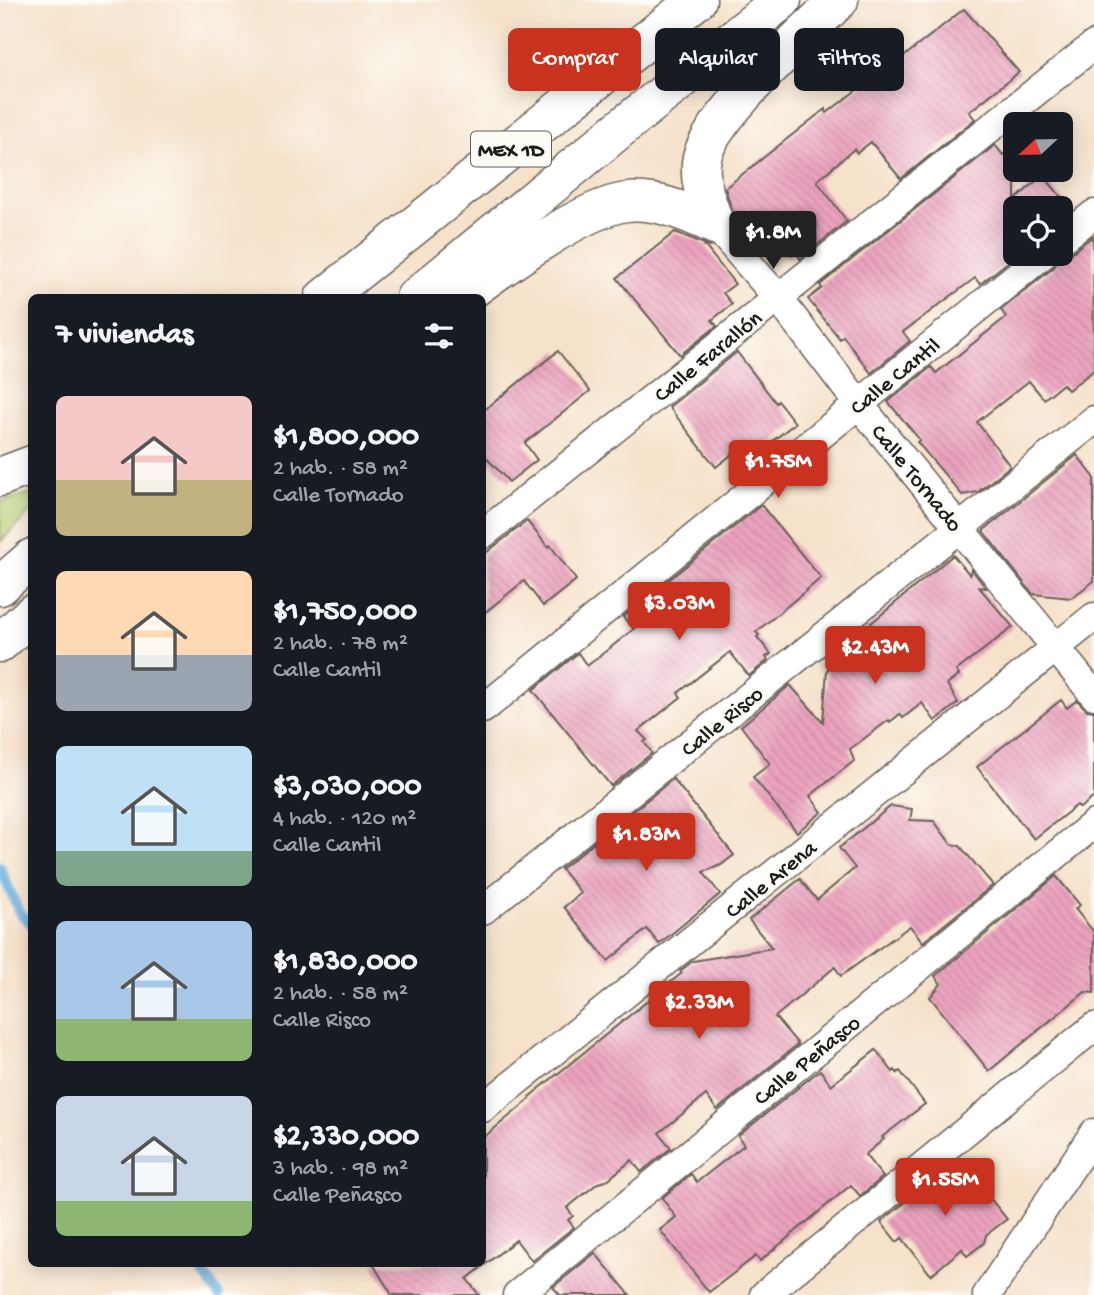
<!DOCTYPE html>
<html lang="es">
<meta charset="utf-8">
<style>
body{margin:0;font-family:"Gochi Hand",sans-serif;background:#242831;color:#f1f3f6;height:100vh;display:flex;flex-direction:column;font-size:26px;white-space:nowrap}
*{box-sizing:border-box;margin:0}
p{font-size:23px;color:#9ea1a6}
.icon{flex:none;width:38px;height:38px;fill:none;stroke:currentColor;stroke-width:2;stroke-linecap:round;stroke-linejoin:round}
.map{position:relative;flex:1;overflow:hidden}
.drawer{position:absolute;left:28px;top:294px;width:458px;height:973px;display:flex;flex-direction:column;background:#171b24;border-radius:10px;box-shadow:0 4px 18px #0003}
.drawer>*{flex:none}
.hud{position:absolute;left:508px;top:28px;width:481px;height:63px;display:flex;gap:14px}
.needle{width:46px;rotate:248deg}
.controls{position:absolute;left:1003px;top:112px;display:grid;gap:14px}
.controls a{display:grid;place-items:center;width:70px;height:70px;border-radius:10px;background:#171b24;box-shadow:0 4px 18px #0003;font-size:35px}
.price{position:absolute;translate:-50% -60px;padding:0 16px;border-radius:7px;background:#c8321e;color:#fff;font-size:23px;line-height:46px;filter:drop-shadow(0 2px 4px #0008)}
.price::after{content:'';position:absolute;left:50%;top:42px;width:21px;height:16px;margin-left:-10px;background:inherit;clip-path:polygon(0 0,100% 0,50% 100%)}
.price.active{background:#222;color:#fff}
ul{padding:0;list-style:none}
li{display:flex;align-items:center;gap:21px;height:175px;padding:0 28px}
li span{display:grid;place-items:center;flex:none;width:196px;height:140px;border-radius:10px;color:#555}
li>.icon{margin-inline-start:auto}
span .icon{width:84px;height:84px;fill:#fffc;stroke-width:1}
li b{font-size:30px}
h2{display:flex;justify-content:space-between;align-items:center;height:84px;padding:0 28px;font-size:30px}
.chip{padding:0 24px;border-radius:10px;background:#171b24;box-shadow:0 4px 18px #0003;font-size:24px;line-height:63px}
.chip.active{background:#c8321e;color:#fff}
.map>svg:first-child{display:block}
</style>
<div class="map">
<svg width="1094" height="1295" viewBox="0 0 1094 1295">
<defs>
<pattern id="building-back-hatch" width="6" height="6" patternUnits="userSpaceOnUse" patternTransform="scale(1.75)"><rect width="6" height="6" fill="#eba2be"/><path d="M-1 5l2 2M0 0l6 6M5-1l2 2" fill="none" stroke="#c98ba3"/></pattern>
</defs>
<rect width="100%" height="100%" fill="#fdfcf7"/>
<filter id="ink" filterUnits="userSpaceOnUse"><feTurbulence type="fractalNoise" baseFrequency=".0143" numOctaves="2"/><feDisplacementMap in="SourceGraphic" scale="14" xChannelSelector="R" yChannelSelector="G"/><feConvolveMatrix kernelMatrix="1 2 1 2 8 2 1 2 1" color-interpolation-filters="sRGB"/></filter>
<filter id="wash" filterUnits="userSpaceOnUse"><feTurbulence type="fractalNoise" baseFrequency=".00686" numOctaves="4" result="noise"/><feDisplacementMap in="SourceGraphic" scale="28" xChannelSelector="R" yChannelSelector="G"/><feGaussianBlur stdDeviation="1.57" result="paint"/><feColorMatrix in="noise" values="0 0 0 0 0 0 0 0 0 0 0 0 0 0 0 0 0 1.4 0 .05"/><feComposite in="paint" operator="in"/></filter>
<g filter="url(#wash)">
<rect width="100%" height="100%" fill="#f6e2cb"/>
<path fill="#b3ca6f" stroke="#687346" stroke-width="2" d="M31,493V511L0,542V502Z"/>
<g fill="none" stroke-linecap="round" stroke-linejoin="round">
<g stroke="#63aad9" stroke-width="10">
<path d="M0,867L19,912L32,925"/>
<path d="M199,1264L201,1270L219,1295"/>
</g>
</g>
<g id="blocks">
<g fill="url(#building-back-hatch)">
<path d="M964,9L1019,72L969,112L975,119L901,179L871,142L857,153L854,149L817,181L847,221L800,259L798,255L760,251L737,225L725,188L825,109L827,113L895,60L897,62Z"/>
<path d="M995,145L1003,155L1015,145V200L1043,175L1072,210L1060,219V208H1015V254H1018L980,284L975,278L903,332L910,341L871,373L843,336L840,339L808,299L822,288L820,285Z"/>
<path d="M675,232L712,247L705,246L735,284L723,293L732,304L712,320L717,326L680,355L617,278Z"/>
<path d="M1093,236L1094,370L1068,390L1063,384L1044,399L1029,381L977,422L1010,466L978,492L962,495L917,442L920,440L888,402L931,367L936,373L1006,317L1001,310L1054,267L1060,257L1070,254Z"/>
<path d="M558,351L590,391L525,443L537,460L509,482L483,454V411Z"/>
<path d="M737,352L776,403L778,401L795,423L744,464L735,452L716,467L669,407Z"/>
<path d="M1077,455L1094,477V581L1071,598L1033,594L983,531Z"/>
<path d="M761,505L821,578L756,632L759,635L757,637L771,654L766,657L768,660L749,676L730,652L678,693L681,697L638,731L647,740L644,742L652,753L611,786L533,690L578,653L587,666L634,629L623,617Z"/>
<path d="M527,521L548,547L550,545L576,580L543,606L524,581L483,614V555Z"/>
<path d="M953,555L970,575L971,569L986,588L979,587L1013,627L956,671L959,675L947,684L958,703L935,721L922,703L903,718L900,714L890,722L889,720L850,749L854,761L810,796L822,812L797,832L753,777L770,764L741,726L790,685L823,722L827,670L854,649L851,646L867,633L864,629Z"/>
<path d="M1061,700L1067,708L1077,700L1087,710L1094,711V797L1080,808L1077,805L1034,839L977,767Z"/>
<path d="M673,779L734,855L721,865L703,872L720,894L659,944L647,929L608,961L564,907L581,893L561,869Z"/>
<path d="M891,806L912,809L910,820L934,821L951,844L960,846L993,885L923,942L910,926L841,976L835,967L775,1017L798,1044L717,1110L706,1095L659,1133L671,1148L641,1172L632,1160L606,1181L598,1183L567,1208L573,1216L568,1220L574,1227L532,1261L516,1240L467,1279L479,1295H392L373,1264H483V1138L530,1099L529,1097L682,973L680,971L693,961L772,948L749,920L800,879L817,900L855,868L839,848Z"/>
<path d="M1056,876L1080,905L1075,909L1094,932V993L1085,992L989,1071L930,997L941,984L935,976Z"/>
<path d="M876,1050L893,1072L895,1070L897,1073L900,1071L925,1104L882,1137L884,1139L865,1155L883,1177L860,1196L851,1185L760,1261L756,1256L709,1292L660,1230L676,1217L662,1198L691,1174L697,1182L744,1145L738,1136L820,1070L831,1085Z"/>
<path d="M958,1159L1007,1219L986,1235L984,1243L967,1256L962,1249L931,1275L902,1238L897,1242L881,1222Z"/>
<path d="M595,1253L630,1295H560L553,1287Z"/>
</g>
</g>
</g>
<g filter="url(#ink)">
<use href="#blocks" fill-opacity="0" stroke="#686159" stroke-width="2"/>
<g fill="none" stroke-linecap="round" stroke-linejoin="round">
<g stroke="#686159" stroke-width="31">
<g id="minor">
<path d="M715,225L778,298L858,403L1094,695"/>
<path d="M1060,241L1094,214"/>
<path d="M483,534L1094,45"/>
<path d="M483,709L1044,254"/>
<path d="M483,910L1094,420"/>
<path d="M483,1108L1094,617"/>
<path d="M517,1295L1094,824"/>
<path d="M764,1295L1094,1027"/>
<path d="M987,1295L1094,1133"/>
</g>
</g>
<g stroke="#686159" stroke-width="41">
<g id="motorway">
<path d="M715,225C708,204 699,185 701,163C704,121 807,32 839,0"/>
<path d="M324,298L697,0"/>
<path d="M415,298L622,127L782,0"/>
<path d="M460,298C498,270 582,207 627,202C658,199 688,213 715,225"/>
<path d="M0,477L32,465"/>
<path d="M0,586L32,558"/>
<path d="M0,643L32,614"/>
</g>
</g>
<use href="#minor" stroke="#fff" stroke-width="28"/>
<use href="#motorway" stroke="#fff" stroke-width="38"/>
</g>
</g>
<g text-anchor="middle" stroke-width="6" stroke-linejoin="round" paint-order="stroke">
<rect fill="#fdfcf7" stroke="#605f5e" stroke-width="2" x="471" y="131.5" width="80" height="35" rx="5"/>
<g font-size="21" font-weight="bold" fill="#1c1c1c">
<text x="511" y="156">MEX 1D</text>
</g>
<g font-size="23" fill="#1c1c1c" stroke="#fdfcf7">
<text transform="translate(707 355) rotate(-39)" y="8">Calle Farallón</text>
<text transform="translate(894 375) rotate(-39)" y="8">Calle Cantil</text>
<text transform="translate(918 477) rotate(51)" y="8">Calle Tornado</text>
<text transform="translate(721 720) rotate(-39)" y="8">Calle Risco</text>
<text transform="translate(770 878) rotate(-39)" y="8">Calle Arena</text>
<text transform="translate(806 1059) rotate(-39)" y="8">Calle Peñasco</text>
</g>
</g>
</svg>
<div class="controls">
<a><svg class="needle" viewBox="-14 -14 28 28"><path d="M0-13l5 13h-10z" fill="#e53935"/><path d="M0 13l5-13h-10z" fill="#9ea1a6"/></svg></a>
<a><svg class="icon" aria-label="locate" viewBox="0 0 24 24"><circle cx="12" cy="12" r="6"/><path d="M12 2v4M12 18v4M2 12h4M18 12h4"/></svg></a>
</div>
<b class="price active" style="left:773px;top:271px">$1.8M</b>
<b class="price" style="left:778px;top:500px">$1.75M</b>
<b class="price" style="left:679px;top:642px">$3.03M</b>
<b class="price" style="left:875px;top:686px">$2.43M</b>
<b class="price" style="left:646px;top:873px">$1.83M</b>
<b class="price" style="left:699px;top:1041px">$2.33M</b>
<b class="price" style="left:945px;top:1218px">$1.55M</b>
<div class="hud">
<a class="chip active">Comprar</a>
<a class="chip">Alquilar</a>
<a class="chip">Filtros</a>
</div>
<section class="drawer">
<h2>7 viviendas<svg class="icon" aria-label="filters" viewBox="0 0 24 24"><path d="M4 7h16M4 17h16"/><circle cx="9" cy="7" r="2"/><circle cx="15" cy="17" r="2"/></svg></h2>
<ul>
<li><span style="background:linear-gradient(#f6c9c9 60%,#c2b280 0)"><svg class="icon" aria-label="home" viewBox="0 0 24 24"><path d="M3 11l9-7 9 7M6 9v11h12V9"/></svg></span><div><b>$1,800,000</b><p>2 hab. · 58 m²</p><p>Calle Tornado</p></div></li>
<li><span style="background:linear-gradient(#ffd9b3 60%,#9aa5b1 0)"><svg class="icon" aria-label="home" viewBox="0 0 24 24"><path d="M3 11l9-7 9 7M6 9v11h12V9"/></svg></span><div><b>$1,750,000</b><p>2 hab. · 78 m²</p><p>Calle Cantil</p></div></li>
<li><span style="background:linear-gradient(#bfe0f5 75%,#7fa58c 0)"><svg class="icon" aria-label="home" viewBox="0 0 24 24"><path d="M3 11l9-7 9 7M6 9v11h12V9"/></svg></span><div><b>$3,030,000</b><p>4 hab. · 120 m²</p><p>Calle Cantil</p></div></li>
<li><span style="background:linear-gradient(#a9c7e8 70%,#8fb573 0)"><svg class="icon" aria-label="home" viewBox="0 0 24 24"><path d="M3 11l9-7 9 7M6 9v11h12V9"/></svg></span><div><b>$1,830,000</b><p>2 hab. · 58 m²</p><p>Calle Risco</p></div></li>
<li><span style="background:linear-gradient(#c9d6e8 75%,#8fb573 0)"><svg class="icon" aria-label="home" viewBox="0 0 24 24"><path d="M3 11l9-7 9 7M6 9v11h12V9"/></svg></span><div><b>$2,330,000</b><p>3 hab. · 98 m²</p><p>Calle Peñasco</p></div></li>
</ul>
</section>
</div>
